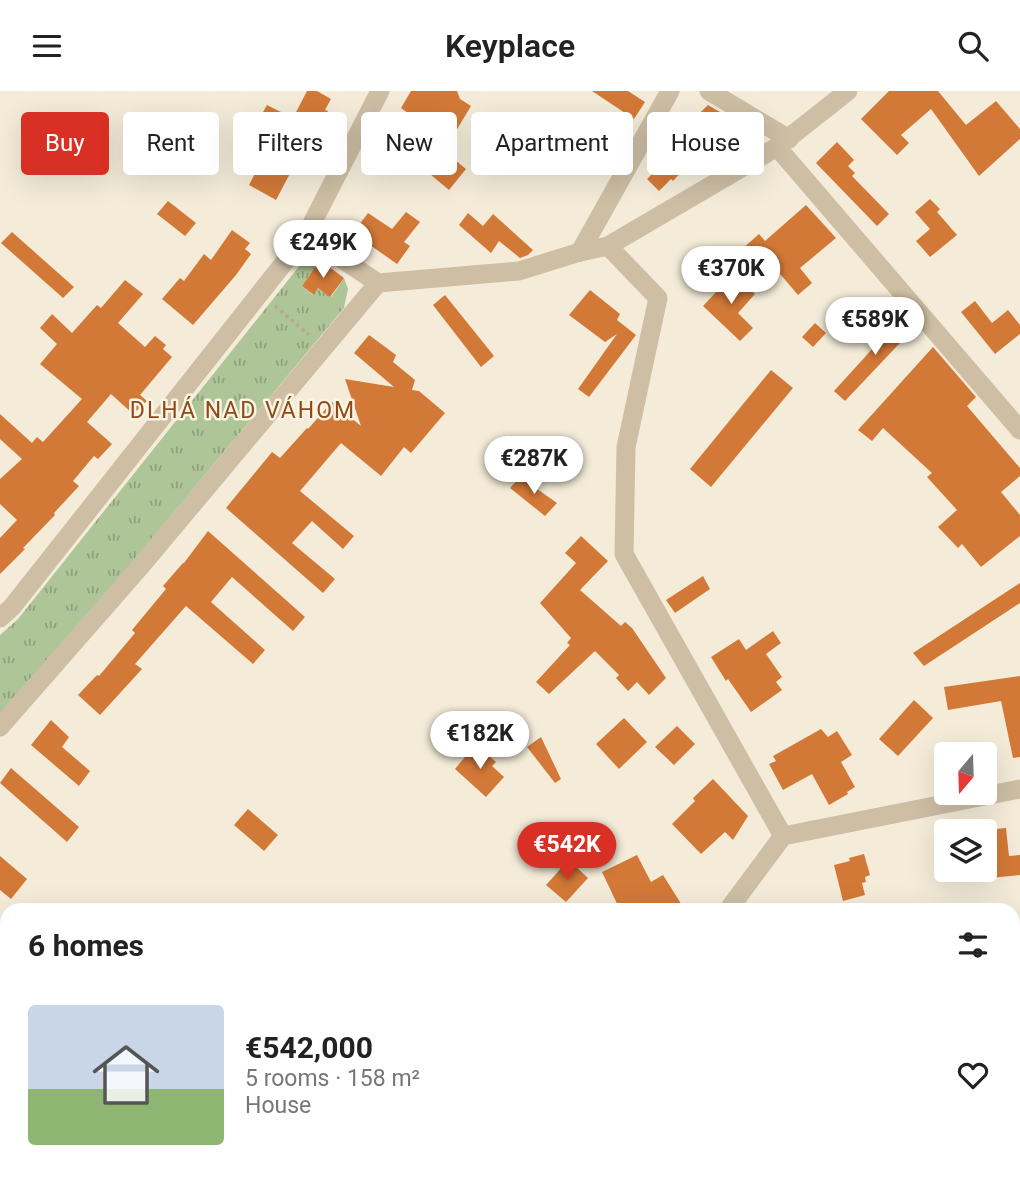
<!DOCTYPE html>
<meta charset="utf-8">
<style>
body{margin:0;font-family:Roboto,sans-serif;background:#f6f6f6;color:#222;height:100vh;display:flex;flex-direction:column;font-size:26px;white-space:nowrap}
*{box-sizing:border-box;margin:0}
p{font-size:23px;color:#767676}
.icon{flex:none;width:38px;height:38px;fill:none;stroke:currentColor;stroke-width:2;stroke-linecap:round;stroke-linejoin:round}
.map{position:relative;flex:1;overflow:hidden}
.side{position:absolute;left:0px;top:812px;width:1020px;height:275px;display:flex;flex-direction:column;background:#fff;border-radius:21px 21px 0 0;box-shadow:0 7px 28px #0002}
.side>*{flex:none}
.top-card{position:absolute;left:21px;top:21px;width:978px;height:63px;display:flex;gap:14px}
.needle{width:46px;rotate:199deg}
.controls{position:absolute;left:934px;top:651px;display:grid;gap:14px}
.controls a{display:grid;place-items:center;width:63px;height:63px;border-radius:7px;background:#fff;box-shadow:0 7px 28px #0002;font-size:35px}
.price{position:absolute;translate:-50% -60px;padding:0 16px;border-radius:24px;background:#fff;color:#222;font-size:23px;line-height:46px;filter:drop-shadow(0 2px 4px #0008)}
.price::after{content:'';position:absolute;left:50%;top:42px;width:21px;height:16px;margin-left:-10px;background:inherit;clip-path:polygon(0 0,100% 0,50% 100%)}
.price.active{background:#d93025;color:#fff}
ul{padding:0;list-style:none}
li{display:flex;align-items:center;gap:21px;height:175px;padding:0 28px}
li+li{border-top:2px solid #e0e0e0}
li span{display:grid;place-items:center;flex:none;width:196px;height:140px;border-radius:7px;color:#555}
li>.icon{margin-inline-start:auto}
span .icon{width:84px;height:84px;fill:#fffc;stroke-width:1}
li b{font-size:30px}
h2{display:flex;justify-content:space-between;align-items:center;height:84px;padding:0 28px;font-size:30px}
.pill{padding:0 24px;border-radius:7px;background:#fff;box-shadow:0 7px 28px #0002;font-size:24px;line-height:63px}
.pill.active{background:#d93025;color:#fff}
header{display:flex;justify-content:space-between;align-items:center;height:91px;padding:0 28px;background:#fff;font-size:32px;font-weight:600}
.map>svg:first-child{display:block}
</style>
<header><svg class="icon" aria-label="menu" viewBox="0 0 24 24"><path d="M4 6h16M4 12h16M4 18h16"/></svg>Keyplace<svg class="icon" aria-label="search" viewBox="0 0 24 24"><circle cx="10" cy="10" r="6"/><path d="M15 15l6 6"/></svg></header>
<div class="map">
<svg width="1020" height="1086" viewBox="0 0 1020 1086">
<defs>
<pattern id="grass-tufts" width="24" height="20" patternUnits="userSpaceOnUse" patternTransform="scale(1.75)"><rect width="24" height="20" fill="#aec598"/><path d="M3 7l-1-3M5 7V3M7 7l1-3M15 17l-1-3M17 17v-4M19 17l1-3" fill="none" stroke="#8fa07c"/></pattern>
</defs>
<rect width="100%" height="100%" fill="#f4ecd9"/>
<path fill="url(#grass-tufts)" d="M313,166L320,169L302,195L313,204L318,197L331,206L344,187L348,198L344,217L88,524L0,626V544L18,528L301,173Z"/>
<g fill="#d37938">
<path d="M307,0H317L331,8L325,19L328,20L318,37L315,35L276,109L249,94L278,38L259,28L267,14L293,27Z"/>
<path d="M411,0H457L460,8L471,15L444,60L466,78L449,99L387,47L408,22L401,17Z"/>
<path d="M592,0H628L645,11L634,28Z"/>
<path d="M889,0H938L966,34L996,10L1020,38V48L979,85L931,18L901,44L909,52L897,64L861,28Z"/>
<path d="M708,14L737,31L689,78L686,76L673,90L671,88L659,100L647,88L658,77L656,73L670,59L666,55Z"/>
<path d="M837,51L854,69L848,75L855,82L852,85L889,123L877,135L816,72Z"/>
<path d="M930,108L940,118L937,121L957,144L930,166L916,150L930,138L915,121Z"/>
<path d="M168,110L196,132L185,145L157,123Z"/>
<path d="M806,114L836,147L800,177L812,192L798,204L769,170L751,182L732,167L759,143L765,150Z"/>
<path d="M406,121L420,131L404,151L410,155L397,173L353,142L368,122L392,138Z"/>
<path d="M468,122L483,135L493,123L533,159L528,164L520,167L499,150L491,162L459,134Z"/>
<path d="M232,139L250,152L245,158L251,163L236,184L193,234L162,208L180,187L184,190L204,163L211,169Z"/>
<path d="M12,141L74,196L63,207L1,152Z"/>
<path d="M320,169L344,187L330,206L318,197L314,204L302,195Z"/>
<path d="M733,183L755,203L738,222L753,237L740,250L703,215Z"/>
<path d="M125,189L143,203L118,232L145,256L155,245L166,254L163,258L172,266L140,304L147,310L133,323L111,303L87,331L112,353L98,368L94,365L73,390L79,395L54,422L55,424L23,457L25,458L0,483V447L17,429L0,413V388L22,368L0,348V323L32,352L37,346L43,351L82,308L40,273L57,253L40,237L52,223L72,242L97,214L101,217Z"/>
<path d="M590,199L620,223L617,229L636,244L589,306L578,298L617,243L605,251L569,224Z"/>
<path d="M445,204L494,265L481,276L433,214Z"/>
<path d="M975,210L992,232L1008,219L1020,234V243L995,263L961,221Z"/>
<path d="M904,223L915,236L845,310L834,300Z"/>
<path d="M815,232L826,242L813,256L802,246Z"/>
<path d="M369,244L396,264L393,271L415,289L412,299L419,300L445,322L411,362L404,356L381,385L341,352L300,400L354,445L343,458L312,430L292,452L335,488L323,502L226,417L272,361L280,367L307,337L308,338L332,311L361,335L345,288L394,296L354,262Z"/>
<path d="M933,256L976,306L967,315L1020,377V385L1001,401L1020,424V445L981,476L962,453L958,457L938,436L957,419L927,386L932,382L883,337L872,350L858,339Z"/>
<path d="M771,279L793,297L711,396L690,378Z"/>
<path d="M520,386L557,412L545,425L510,397Z"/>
<path d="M208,440L305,526L293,540L232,486L211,511L265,559L253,573L186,515L135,573L142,578L100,624L78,604L97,584L99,585L135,542L132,539L166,498L163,495L183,472H184Z"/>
<path d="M581,445L608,470L580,499L621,535L625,531L632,537L666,587L649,604L637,591L628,600L616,587L619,584L595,560L549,603L536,591L570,554L567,552L571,547L540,512L576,472L565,462Z"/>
<path d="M703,485L710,498L675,522L666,509Z"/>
<path d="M1020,492V512L924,575L913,562Z"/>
<path d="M773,540L781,552L766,563L782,586L776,591L782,599L751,621L728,588L726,590L711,566L739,548L746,559Z"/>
<path d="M1020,585V666L1013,667L1001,610L948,619L944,596Z"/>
<path d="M914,609L933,627L898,665L879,648Z"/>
<path d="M624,627L647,651L619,678L596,653Z"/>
<path d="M51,629L69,646L62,656L90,680L79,695L31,654Z"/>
<path d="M677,635L695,653L674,674L655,656Z"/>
<path d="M821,638L828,646L837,640L852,664L841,671L855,696L847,701L848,703L829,714L812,683L783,699L769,673L776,670L773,665Z"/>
<path d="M541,646L561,688L555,692L527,656Z"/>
<path d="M478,655L496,671L492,675L504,686L486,706L455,678L470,660L472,661Z"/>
<path d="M11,677L79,736L67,751L0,692Z"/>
<path d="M713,688L748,725L733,749L725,741L701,763L672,733L695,710L693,707Z"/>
<path d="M248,718L278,744L264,760L234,734Z"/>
<path d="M1006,737L1009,765L1020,764V784L990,787L986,739Z"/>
<path d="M864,763L870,784L865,786L866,791L862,792L865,804L843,810L834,774L850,770L849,767Z"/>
<path d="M637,764L651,791L663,784L685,819H620L602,781Z"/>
<path d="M0,765L27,788L11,808L0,799Z"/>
<path d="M565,773L570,777L574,774L588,787L566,811L546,794Z"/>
</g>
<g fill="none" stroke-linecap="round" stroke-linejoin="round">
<path stroke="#b9a88e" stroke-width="3.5" stroke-dasharray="3.5 3.5" stroke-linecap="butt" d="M275,215L309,244"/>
<g stroke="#cdbea4" stroke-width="19">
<path d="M709,0L789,48"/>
<path d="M777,56L1020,339"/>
<path d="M306,144L378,192L519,180L580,161L608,155L777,56L848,0"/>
<path d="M608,155L658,207L626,356L624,463L783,745"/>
<path d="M580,161L670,0"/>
<path d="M0,527L12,516L306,144L380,0"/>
<path d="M0,636L140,476L378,192"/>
<path d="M733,819L731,815L783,745L1020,698"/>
<path d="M0,845L7,852"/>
<path d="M260,1080L266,1086"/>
<path d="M821,1080L823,1086"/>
<path d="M586,1086L589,1080"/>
</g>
</g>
<g text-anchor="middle" stroke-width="5" stroke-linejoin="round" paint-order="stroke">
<g font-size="23" letter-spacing="2" fill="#904917" stroke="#fbf5e6">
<text x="243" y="327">DLHÁ NAD VÁHOM</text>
</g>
</g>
</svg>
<div class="controls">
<a><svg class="needle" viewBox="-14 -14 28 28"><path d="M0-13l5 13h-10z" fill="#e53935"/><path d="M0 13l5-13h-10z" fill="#767676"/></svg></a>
<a><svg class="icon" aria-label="layers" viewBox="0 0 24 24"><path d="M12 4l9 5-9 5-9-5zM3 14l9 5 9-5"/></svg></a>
</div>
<b class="price" style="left:323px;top:189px">€249K</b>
<b class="price" style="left:731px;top:215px">€370K</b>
<b class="price" style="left:875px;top:266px">€589K</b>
<b class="price" style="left:534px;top:405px">€287K</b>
<b class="price" style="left:480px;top:680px">€182K</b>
<b class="price active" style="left:567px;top:791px">€542K</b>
<div class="top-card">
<a class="pill active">Buy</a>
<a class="pill">Rent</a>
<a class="pill">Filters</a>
<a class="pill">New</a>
<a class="pill">Apartment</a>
<a class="pill">House</a>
</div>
<section class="side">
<h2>6 homes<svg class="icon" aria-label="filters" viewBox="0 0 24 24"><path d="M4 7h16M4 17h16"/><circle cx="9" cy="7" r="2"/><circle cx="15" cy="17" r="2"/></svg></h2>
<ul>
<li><span style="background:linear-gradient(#c9d6e8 60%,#8fb573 0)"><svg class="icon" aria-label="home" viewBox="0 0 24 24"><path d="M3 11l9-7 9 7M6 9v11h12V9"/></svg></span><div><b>€542,000</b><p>5 rooms · 158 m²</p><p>House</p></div><svg class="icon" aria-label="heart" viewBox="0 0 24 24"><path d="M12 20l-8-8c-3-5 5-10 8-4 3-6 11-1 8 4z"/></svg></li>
</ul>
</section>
</div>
